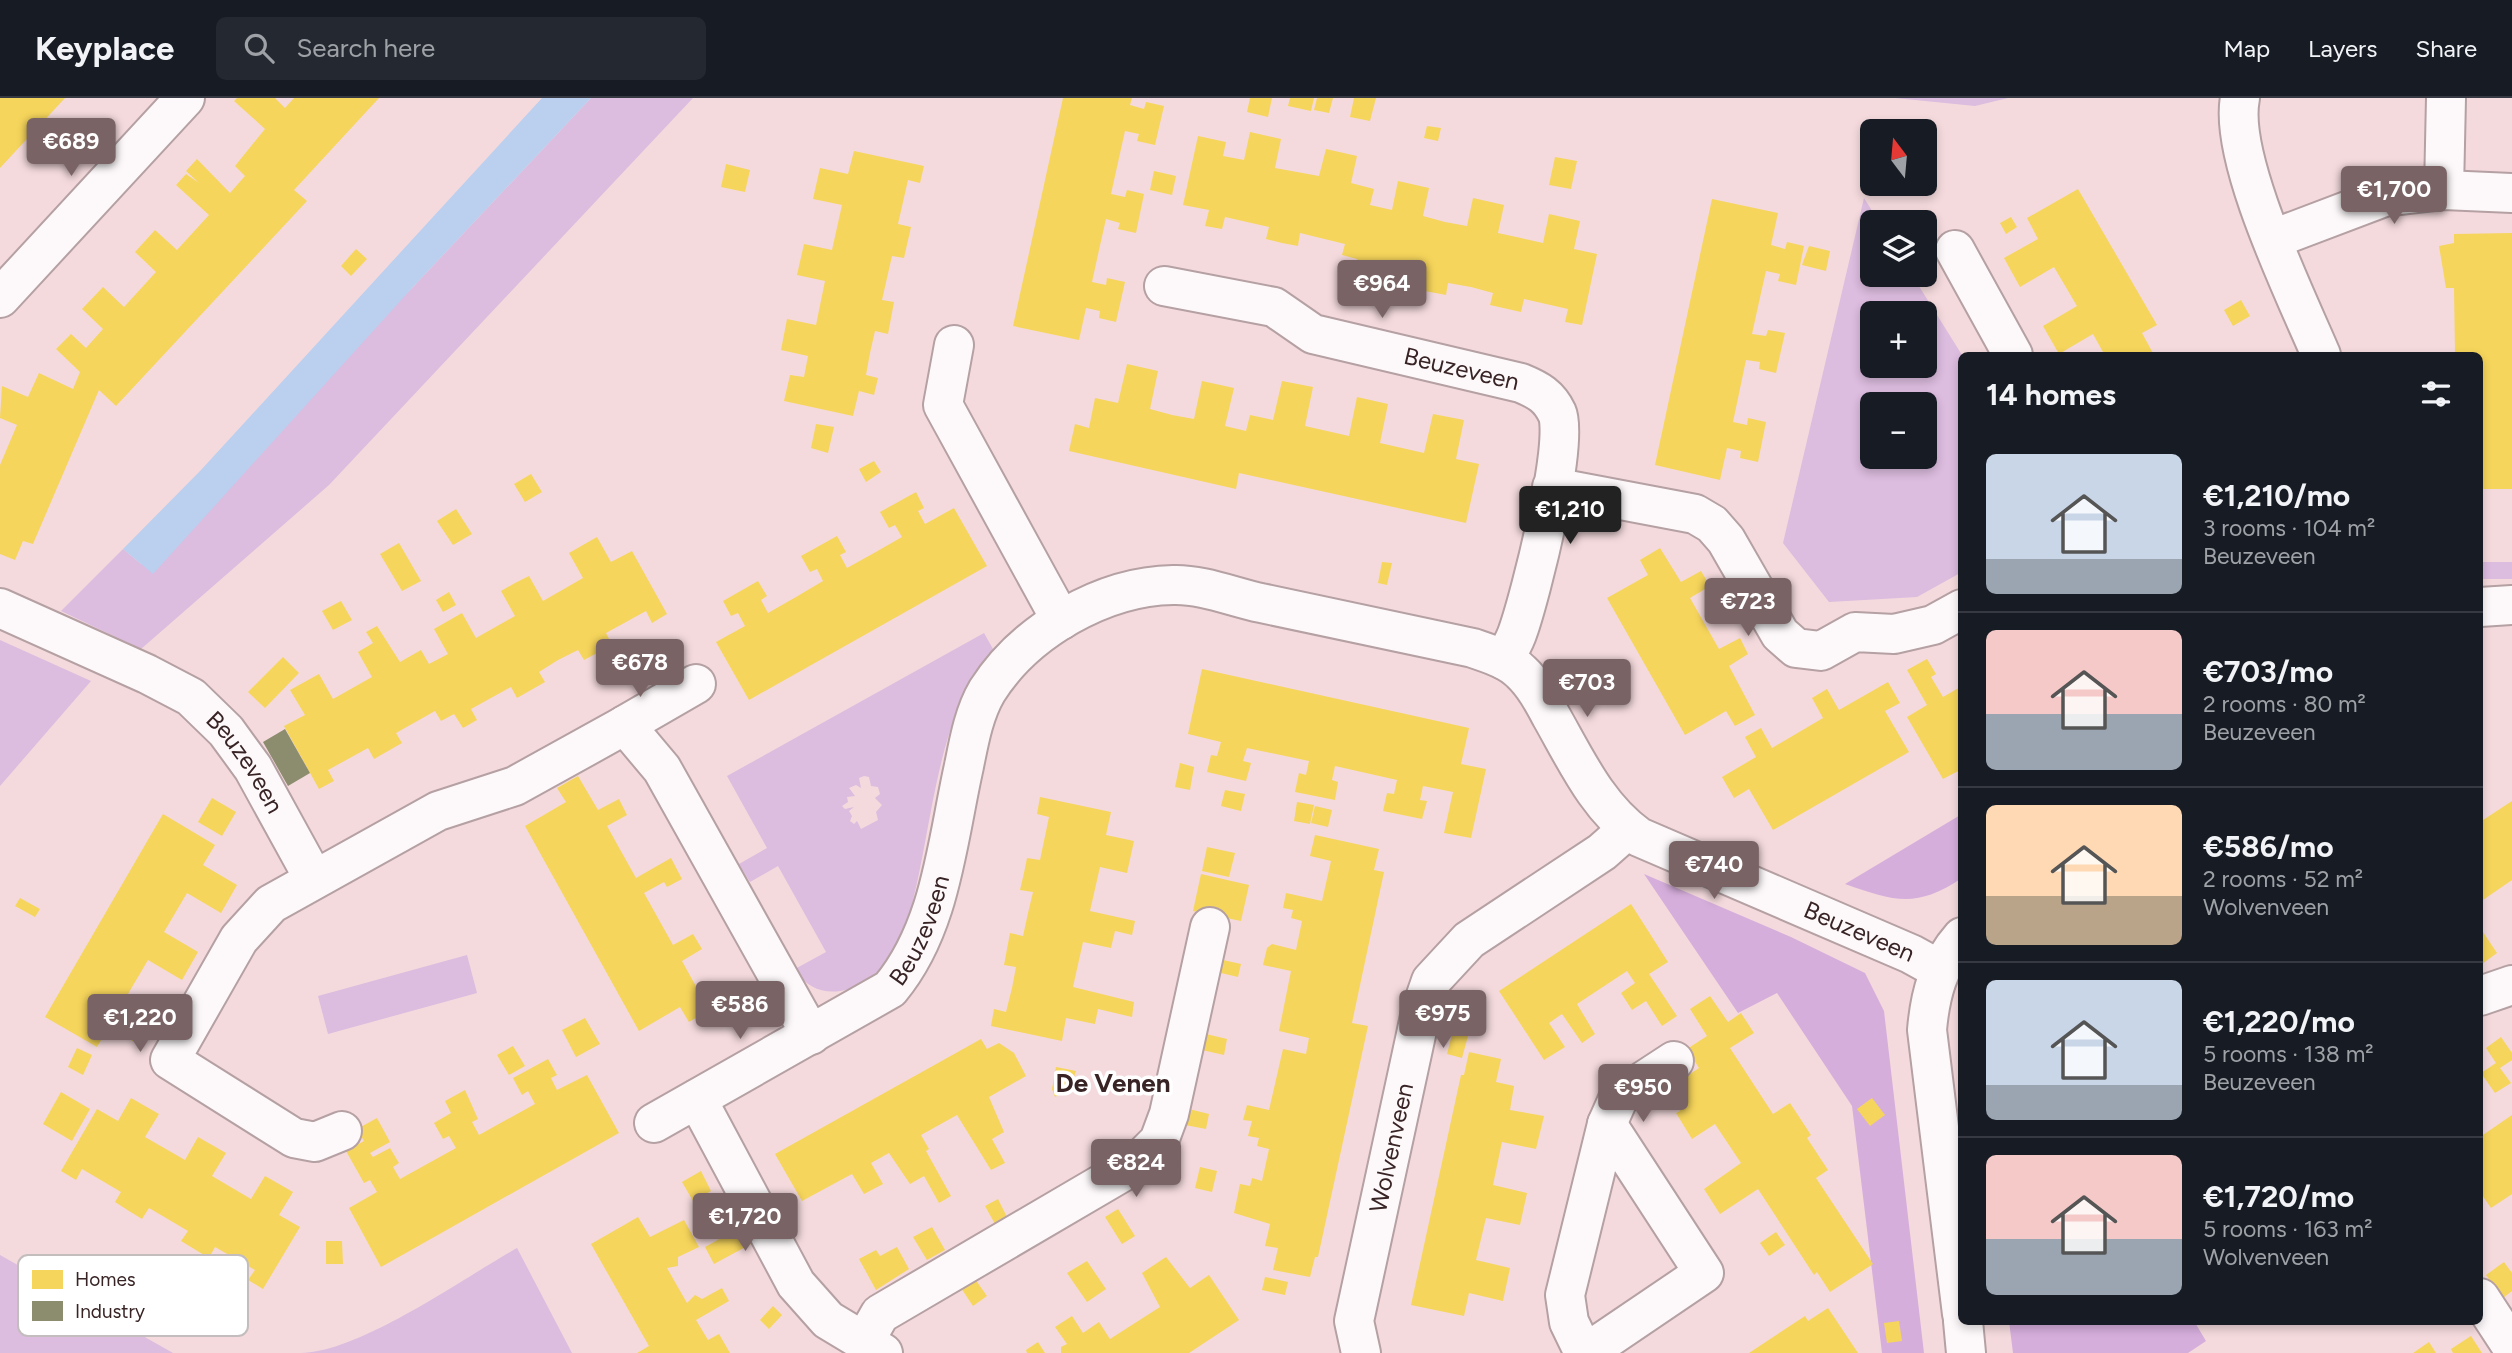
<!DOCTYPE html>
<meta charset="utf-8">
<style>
body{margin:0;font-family:Figtree,sans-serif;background:#242831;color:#f1f3f6;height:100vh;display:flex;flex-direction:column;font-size:26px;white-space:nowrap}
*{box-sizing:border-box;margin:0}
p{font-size:23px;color:#9ea1a6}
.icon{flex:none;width:38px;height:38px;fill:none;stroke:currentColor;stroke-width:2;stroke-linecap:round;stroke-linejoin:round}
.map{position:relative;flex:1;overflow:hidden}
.drawer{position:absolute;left:1958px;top:254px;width:525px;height:973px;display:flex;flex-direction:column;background:#171b24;border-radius:10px;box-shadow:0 4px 10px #0003}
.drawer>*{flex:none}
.needle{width:46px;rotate:344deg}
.controls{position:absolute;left:1860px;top:21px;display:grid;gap:14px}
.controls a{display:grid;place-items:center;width:77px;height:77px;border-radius:10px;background:#171b24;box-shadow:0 4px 10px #0003;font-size:35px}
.price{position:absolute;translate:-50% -60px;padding:0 16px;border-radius:7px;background:#7a6365;color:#fff;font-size:23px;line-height:46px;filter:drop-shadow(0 2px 4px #0008)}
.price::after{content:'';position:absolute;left:50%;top:42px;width:21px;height:16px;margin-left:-10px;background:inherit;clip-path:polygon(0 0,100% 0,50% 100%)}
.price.on{background:#222;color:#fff}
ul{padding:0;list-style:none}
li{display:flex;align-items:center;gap:21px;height:175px;padding:0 28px}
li+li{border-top:2px solid #363941}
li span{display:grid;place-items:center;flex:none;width:196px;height:140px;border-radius:10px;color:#555}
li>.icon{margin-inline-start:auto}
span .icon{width:84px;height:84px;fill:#fffc;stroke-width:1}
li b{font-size:30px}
h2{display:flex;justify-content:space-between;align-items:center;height:84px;padding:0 28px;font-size:30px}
header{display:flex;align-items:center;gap:42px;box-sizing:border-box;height:98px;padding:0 35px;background:#171b24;border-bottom:2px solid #363941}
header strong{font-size:33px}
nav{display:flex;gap:38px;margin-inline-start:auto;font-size:24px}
.search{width:490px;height:63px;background:#242831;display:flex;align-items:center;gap:18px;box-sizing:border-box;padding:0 24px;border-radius:10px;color:#9ea1a6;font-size:26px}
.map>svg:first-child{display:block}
</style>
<header>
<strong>Keyplace</strong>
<div class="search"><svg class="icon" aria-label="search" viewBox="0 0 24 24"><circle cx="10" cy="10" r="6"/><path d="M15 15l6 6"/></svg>Search here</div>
<nav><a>Map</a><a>Layers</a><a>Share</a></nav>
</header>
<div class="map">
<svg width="2512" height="1255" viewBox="0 0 2512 1255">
<rect width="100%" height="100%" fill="#f4dadd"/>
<g fill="#dcbcdf" fill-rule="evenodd">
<path d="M591,0H693L329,387L141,551L61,513L123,451L141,466L413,189Z"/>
<path d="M1895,0H2008L1975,8Z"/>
<path d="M1864,100L1879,124H1872V177H1912L1962,257V474L1917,499L1829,504L1783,445ZM1872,215H1925V268H1872ZM1872,306H1925V359H1872Z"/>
<rect x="2480" y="464" width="32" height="17"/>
<path d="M984,535L993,551C930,627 934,743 904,834C899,844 894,854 888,863C865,894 817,909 795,871L826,854L778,768L750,784L739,766L767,750L727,678ZM864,678L869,679L871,688L878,689L880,696L875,700L882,707L876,714L878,722L861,731L857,723L854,726L850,723L852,718L849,713L854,709L845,711L842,708L848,704L847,699L855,698L849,690L856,687L861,690L859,680Z"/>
<path d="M0,542L91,583L0,688Z"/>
<path d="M467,857L477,895L328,936L318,898Z"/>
<path d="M517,1150L572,1255H301C360,1254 462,1181 517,1150Z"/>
<path d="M0,1157L173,1255H0Z"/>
</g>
<g fill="#d6aedc">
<path d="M1962,716V780C1916,811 1894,803 1845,786Z"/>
<path d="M1644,776L1791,839L1865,875L1884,913L1924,1255H1882L1852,1008L1777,895L1738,915Z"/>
<path d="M2009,1223H2194L2206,1243L2188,1255H2013Z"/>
</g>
<path fill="#bbcfef" d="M542,0H591L413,189L153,476L123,451L201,372Z"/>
<g fill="#f6d55c">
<path d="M0,0H65L0,70Z"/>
<path d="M237,0H275L285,10L294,0H379L294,92L307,103L116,308L99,292L33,446L23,443L15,462L0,456V367L17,327L0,320L2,288L28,299L39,275L73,291L80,274L56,251L71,236L86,250L103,231L82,211L103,189L124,209L156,174L135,154L155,132L177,152L209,117L176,87L186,76L199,85L186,73L197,61L230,95L245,78L235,68L265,31L234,3Z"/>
<path d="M1063,0H1132L1130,7L1144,11L1146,4L1164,8L1155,47L1137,43L1139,36L1125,33L1111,96L1125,99L1127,92L1144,96L1136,135L1118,131L1120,125L1106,121L1099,152L1092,184L1106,187L1107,180L1125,184L1116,224L1099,220L1100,213L1086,210L1079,242L1013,228Z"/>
<path d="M1250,0H1272L1268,19L1247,14Z"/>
<path d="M1290,0H1314L1311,13L1288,8Z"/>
<path d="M1317,0H1333L1329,15L1314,12Z"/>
<path d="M1354,0H1376L1370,23L1350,19Z"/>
<path d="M1427,28L1441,30L1438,43L1424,40Z"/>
<path d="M1250,34L1281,41L1275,70L1319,78L1326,51L1357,58L1351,85L1374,91L1370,107L1392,112L1398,83L1429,90L1423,118L1445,124L1467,128L1473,100L1504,107L1498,135L1521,140L1543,145L1549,116L1580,123L1574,151L1597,156L1582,227L1565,224L1568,211L1524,201L1521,214L1490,207L1493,195L1471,189L1448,185L1446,197L1414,191L1417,178L1373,168L1370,181L1353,177L1357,161L1342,157L1345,146L1300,135L1298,148L1282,145L1266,141L1269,129L1225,119L1222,131L1205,128L1209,112L1183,107L1198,38L1226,44L1223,58L1244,62Z"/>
<path d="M854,53L924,68L920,85L908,82L898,126L911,129L904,160L892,158L882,202L894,204L888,236L875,233L870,255L866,277L878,280L874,297L859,293L853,318L784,303L790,277L804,279L808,258L781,252L787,221L816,227L825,183L797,177L804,146L832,152L842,107L813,101L820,70L848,76Z"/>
<path d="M1555,59L1577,63L1571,91L1549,87Z"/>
<path d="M726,66L750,72L745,94L721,89Z"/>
<path d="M1154,73L1176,78L1172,97L1150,92Z"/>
<path d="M2078,91L2157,227L2142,235L2154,257H2099L2103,254L2093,236L2059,256L2043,228L2077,208L2054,169L2020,189L2004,160L2038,141L2027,120Z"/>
<path d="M1712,101L1778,115L1771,147L1785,151L1787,144L1804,148L1796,187L1778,183L1780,176L1766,173L1759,204L1752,236L1766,238L1768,232L1785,235L1776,275L1759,271L1760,264L1746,262L1733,324L1747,327L1748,320L1766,324L1758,364L1740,360L1741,353L1727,350L1720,382L1655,367Z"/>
<path d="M2011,119L2017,129L2006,136L2000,125Z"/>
<path d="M2512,135V391H2480V257H2455L2454,190H2446L2439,148L2454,145V136Z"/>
<path d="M1809,148L1830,153L1826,173L1802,167Z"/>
<path d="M356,151L367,161L351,178L341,168Z"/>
<path d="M2241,202L2250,218L2233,228L2224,212Z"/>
<path d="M1127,266L1158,273L1150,311L1172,317L1194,321L1202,283L1234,290L1225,328L1246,333L1250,317L1273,322L1282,283L1313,289L1305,328L1349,338L1357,299L1388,306L1380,345L1424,355L1433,316L1464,322L1456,361L1479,366L1466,425L1239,375L1236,391L1069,353L1075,326L1089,330L1095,300L1118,305Z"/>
<path d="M816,326L834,329L828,355L811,350Z"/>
<path d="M874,363L881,374L866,384L859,371Z"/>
<path d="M531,376L542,394L525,404L514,386Z"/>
<path d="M916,394L924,410L918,413L925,426L954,410L987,468L749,602L716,544L745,528L738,515L731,518L723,503L758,483L767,498L761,502L768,515L796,499L823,483L817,471L810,474L801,458L837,438L846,454L840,457L847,470L874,455L902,439L895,427L889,430L880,414Z"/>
<path d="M456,411L472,436L453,447L437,423Z"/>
<path d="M597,439L611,464L632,453L667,516L652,525L646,513L606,535L612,547L584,562L578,552L558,562L539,574L545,584L517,600L511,589L471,611L477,622L463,630L454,616L441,623L435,613L396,635L402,645L374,661L368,650L328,672L334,683L319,691L284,628L305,617L290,592L319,576L333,601L372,579L358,554L373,545L366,534L377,528L400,564L421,552L429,566L448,556L434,531L462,515L476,540L515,518L501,493L515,485L529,478L543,503L583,480L569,455Z"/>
<path d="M399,445L421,483L402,493L380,456Z"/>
<path d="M1660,450L1681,484L1701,473L1710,488L1690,500L1719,551L1740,540L1748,556L1729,568L1755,617L1735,628L1726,613L1685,637L1607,500L1648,477L1640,462Z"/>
<path d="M1382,464L1392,465L1387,487L1378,485Z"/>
<path d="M449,494L456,507L443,514L436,502Z"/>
<path d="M341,503L352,522L333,532L322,513Z"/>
<path d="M283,559L299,575L265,610L248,594Z"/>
<path d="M1927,561L1936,576L1931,579L1943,599L1962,588V671L1943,681L1907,619L1927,607L1907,572Z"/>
<path d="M1202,571L1469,630L1461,666L1486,671L1471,740L1444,735L1453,694L1423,688L1420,702L1427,703L1422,721L1383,713L1387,695L1394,696L1397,682L1335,668L1332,682L1338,684L1335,702L1295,694L1299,675L1306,677L1309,663L1247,650L1243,663L1251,665L1246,683L1207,674L1211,657L1217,658L1221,644L1188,636Z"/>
<path d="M1888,584L1900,605L1885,613L1909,654L1773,732L1749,691L1734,700L1722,679L1756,659L1745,639L1761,630L1772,650L1823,620L1812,600L1827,591L1839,612Z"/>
<path d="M1180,665L1194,669L1190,692L1175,689Z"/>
<path d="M578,678L598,712L619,701L627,717L607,728L636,780L671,760L682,781L667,789L664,784L644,795L673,847L693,836L702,851L682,863L709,912L689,924L680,909L639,933L525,728L566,704L557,690Z"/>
<path d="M1225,692L1245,696L1241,713L1221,708Z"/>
<path d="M1040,699L1111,714L1106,737L1134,743L1127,775L1100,769L1090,813L1135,823L1132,837L1115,833L1111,850L1083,844L1073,889L1134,904L1132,919L1098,911L1095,926L1066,920L1062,943L991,928L994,911L1006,914L1012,890L1016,869L1004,867L1010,835L1023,838L1028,815L1033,794L1020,792L1024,775L1027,760L1040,762L1049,719L1037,716Z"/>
<path d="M212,700L236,714L222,738L198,724Z"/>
<path d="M2512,703V782L2480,804V724Z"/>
<path d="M1297,704L1314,707L1310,726L1294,723Z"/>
<path d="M1315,708L1332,712L1328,729L1311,725Z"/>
<path d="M163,716L215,747L203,767L237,787L221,815L187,795L164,834L198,854L182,882L148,862L125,901L159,921L143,949L109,929L97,949L45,919Z"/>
<path d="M1315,737L1379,751L1374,772L1384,774L1352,925L1368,928L1318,1159H1315L1310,1179L1273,1172L1278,1150L1265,1148L1270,1126L1234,1115L1240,1086L1250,1088L1252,1080L1262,1083L1269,1051L1257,1048L1259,1040L1248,1038L1252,1023L1243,1022L1247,1007L1269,1012L1283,951L1306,956L1309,940L1279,933L1291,873L1263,867L1267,850L1272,846L1296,852L1302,823L1291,820L1293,812L1283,810L1286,795L1322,803L1331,763L1310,758Z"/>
<path d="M1207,749L1235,755L1229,779L1202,773Z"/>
<path d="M1201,776L1249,787L1241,823L1193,813Z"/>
<path d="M20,800L40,811L35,819L15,808Z"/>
<path d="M1631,806L1668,864L1649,876L1677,918L1662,928L1646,903L1632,912L1621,895L1635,885L1627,873L1577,906L1595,936L1582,945L1562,916L1549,925L1565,949L1544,962L1499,893Z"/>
<path d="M2483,834L2497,855L2482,866L2480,837Z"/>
<path d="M1223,862L1241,866L1238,879L1221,875Z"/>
<path d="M1710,898L1728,924L1741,915L1754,935L1730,950L1773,1016L1790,1005L1811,1037L1807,1040L1828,1072L1816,1080L1873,1166L1830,1194L1817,1174L1814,1177L1758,1091L1720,1116L1704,1091L1741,1065L1715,1026L1692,1041L1676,1015L1680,1013L1666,992L1699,970L1687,951L1707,938L1690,911Z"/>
<path d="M585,920L600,946L576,959L562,932Z"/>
<path d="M1453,933L1468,938L1462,960L1447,956Z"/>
<path d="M1206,936L1227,941L1224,957L1202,952Z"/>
<path d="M2501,939L2512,955V962L2500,970L2511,985L2495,995L2481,975L2496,965L2486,950Z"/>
<path d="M981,941L987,951L999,945L1014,955L1026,978L989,999L1004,1034L992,1041L1005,1065L991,1072L957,1017L921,1037L929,1051L926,1053L951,1098L939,1105L924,1078L910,1086L889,1055L871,1065L883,1086L864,1096L852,1076L802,1103L775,1056Z"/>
<path d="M513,948L525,968L509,977L497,957Z"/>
<path d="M77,950L92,957L83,977L68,969Z"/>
<path d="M1469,954L1501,961L1496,984L1514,988L1510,1012L1544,1018L1536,1051L1502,1044L1493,1087L1527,1095L1520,1127L1486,1120L1476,1162L1510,1170L1503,1203L1469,1195L1464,1218L1411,1207L1461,977H1464Z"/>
<path d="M548,961L557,977L551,980L557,992L587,977L619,1035L381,1169L349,1110L377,1094L370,1082L364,1085L346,1053L364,1043L357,1031L377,1020L390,1044L370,1055L373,1059L390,1050L399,1065L393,1069L400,1081L456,1050L449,1038L443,1041L434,1025L451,1015L445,1003L465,992L478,1021L472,1024L479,1037L535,1006L528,993L522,997L513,980Z"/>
<path d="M1056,969L1076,973L1070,991L1055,999L1052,991Z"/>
<path d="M61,994L90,1011L72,1043L43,1026Z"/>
<path d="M131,1000L159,1016L145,1039L185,1062L198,1039L226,1055L212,1078L251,1101L265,1078L293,1094L279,1117L300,1129L263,1191L248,1182L255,1172L215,1149L209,1160L181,1143L188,1133L149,1110L142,1121L129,1113L115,1104L121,1094L82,1071L76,1082L61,1073L97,1011L118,1023Z"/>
<path d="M1872,1000L1885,1017L1870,1028L1857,1011Z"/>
<path d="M1189,1011L1209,1016L1206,1031L1185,1027Z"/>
<path d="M2512,1017V1096L2491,1110L2480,1094V1039Z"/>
<path d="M1200,1069L1217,1073L1212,1094L1195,1090Z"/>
<path d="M701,1073L711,1093L693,1103L682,1084Z"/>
<path d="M998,1101L1007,1119L995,1126L985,1108Z"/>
<path d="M1118,1111L1135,1138L1122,1146L1105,1119Z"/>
<path d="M638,1119L650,1139L684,1122L699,1149L678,1159V1168L667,1170L687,1205L695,1197L702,1201L722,1190L729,1203L696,1222L708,1242L719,1236L730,1255H637L649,1248L591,1146Z"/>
<path d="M741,1129L751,1146L714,1166L705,1149Z"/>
<path d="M932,1129L945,1152L927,1162L913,1139Z"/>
<path d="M1776,1134L1785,1147L1769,1158L1760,1145Z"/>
<path d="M326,1143H342L343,1166H326Z"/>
<path d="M897,1149L909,1171L876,1192L859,1161L876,1152L880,1158Z"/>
<path d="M1166,1159L1190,1190L1209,1177L1239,1222L1189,1255H1061V1249L1067,1246L1055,1229L1072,1218L1083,1235L1099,1224L1110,1241L1160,1209L1142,1175Z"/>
<path d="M1087,1163L1106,1191L1087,1204L1067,1175Z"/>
<path d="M2504,1164L2512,1175V1193L2503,1200L2486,1177Z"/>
<path d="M1265,1179L1288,1184L1285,1197L1262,1192Z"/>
<path d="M975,1181L987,1198L973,1208L961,1190Z"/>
<path d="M773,1208L782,1217L769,1231L760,1222Z"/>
<path d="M1828,1210L1858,1255H1749L1805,1218L1808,1223Z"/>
<path d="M1899,1223L1902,1243L1887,1245L1884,1225Z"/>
<path d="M2471,1238L2482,1255H2453L2451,1251Z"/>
<path d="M1038,1244L1045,1255H1027L1026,1252Z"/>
<path d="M2429,1244L2436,1255H2413Z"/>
</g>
<path fill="#8c8c6e" d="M285,631L310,675L288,688L263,644Z"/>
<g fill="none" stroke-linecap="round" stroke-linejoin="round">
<g stroke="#b5a0a3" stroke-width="42">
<g id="minor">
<path d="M2240,0C2228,60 2296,198 2321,257"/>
<path d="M2444,92L2446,0"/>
<path d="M2273,141L2384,99L2444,92L2512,95"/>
<path d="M1955,152L2013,257"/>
<path id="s1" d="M1164,188L1274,209L1313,236L1521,285C1538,292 1549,298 1557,315C1570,343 1530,499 1518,533C1515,543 1509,552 1504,562"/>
<path d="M0,200L185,0"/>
<path d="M954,247L943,307L1061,522"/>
<path d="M1552,389L1695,416L1712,426L1726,442L1780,536L1796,550L1821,553L1855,534L1894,536L1933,527L1962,511"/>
<path d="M2480,509L2512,507"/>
<path id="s2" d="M0,510L147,576L191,599L226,633L253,670L314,781"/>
<path d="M625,627L696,586"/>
<path d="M1962,839C1938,866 1930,897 1927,932L1962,1216"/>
<path d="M2480,898L2512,887"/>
<path d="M697,1001L796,1186L828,1222L883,1255"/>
<path id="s3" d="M654,1025L890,891C941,830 947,744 964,668C969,643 974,615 987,593C1025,533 1103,488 1173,487C1202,486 1233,499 1261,505C1332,520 1403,535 1473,550C1490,556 1508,561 1521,574C1534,586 1543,603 1551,618C1576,662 1597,709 1639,739L1911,856L1940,872"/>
<path d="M1607,1026L1619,999L1674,963"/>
<path d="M342,1033L315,1044L294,1040L170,962L239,841L271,806L438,713L515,688L625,627L662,671L811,937"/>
<path d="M2480,1200L2512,1249"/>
<path d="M1963,1223L1966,1255"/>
<path d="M864,1244L880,1216L1136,1066L1159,1043L1169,1016L1210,829"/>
<path id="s4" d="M1361,1255L1354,1223L1422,909L1431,883L1469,842L1602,754L1628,731"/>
<path d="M1584,1255L1569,1224L1565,1197L1607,1026L1704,1175L1586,1255"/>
</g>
</g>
<use href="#minor" stroke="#fdf9fa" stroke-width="38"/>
</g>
<g text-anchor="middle" stroke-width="7" stroke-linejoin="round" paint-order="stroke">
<g font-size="24" fill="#382325" stroke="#fff">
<text dy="8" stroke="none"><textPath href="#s1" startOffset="312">Beuzeveen</textPath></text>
<text dy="8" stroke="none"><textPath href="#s2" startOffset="296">Beuzeveen</textPath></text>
<text dy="8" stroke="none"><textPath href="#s3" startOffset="338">Beuzeveen</textPath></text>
<text dy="8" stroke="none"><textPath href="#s3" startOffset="1615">Beuzeveen</textPath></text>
<text dy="8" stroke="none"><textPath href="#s4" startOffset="210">Wolvenveen</textPath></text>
</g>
<g font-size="26" font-weight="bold" fill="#382325" stroke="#fff">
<text x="1113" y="994">De Venen</text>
</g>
</g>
<rect x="18" y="1157" width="230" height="81" rx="10" fill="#fff" stroke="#c3bdbe" stroke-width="2"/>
<rect x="32" y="1172" width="31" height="19" fill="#f6d55c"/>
<rect x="32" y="1203" width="31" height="20" fill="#8c8c6e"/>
<g font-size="19" fill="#382325">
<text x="75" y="1188">Homes</text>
<text x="75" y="1220">Industry</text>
</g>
</svg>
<div class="controls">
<a><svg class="needle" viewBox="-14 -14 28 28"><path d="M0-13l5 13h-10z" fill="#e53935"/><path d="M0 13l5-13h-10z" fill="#9ea1a6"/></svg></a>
<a><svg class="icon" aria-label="layers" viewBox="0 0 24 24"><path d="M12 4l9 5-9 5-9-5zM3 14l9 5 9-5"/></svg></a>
<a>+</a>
<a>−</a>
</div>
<b class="price" style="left:71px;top:80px">€689</b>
<b class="price" style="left:2394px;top:128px">€1,700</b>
<b class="price" style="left:1382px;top:222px">€964</b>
<b class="price on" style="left:1570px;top:448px">€1,210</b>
<b class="price" style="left:1748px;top:540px">€723</b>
<b class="price" style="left:640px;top:601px">€678</b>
<b class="price" style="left:1587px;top:621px">€703</b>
<b class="price" style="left:1714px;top:803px">€740</b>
<b class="price" style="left:740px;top:943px">€586</b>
<b class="price" style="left:1443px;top:952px">€975</b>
<b class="price" style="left:140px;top:956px">€1,220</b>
<b class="price" style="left:1643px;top:1026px">€950</b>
<b class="price" style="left:1136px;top:1101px">€824</b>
<b class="price" style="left:745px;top:1155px">€1,720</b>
<section class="drawer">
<h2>14 homes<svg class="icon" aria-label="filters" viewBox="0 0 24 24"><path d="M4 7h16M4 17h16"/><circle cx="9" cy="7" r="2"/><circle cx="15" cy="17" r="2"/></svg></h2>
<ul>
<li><span style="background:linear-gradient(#c9d6e8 75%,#9aa5b1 0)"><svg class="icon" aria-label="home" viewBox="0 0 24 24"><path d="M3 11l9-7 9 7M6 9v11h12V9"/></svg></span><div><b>€1,210/mo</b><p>3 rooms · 104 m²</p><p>Beuzeveen</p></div></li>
<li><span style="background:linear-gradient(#f6c9c9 60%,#9aa5b1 0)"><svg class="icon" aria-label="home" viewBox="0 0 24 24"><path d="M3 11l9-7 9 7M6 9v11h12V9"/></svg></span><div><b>€703/mo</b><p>2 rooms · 80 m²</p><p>Beuzeveen</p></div></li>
<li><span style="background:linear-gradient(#ffd9b3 65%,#b9a48a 0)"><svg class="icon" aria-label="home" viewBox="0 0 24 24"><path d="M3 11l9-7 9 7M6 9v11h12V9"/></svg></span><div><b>€586/mo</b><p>2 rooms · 52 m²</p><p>Wolvenveen</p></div></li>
<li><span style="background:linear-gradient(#c9d6e8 75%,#9aa5b1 0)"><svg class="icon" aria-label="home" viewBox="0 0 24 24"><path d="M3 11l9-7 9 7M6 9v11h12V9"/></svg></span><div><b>€1,220/mo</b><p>5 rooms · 138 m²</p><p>Beuzeveen</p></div></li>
<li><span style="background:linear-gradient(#f6c9c9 60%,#9aa5b1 0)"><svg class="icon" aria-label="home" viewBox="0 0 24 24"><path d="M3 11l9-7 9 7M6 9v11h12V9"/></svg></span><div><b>€1,720/mo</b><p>5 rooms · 163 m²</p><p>Wolvenveen</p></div></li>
</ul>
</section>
</div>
